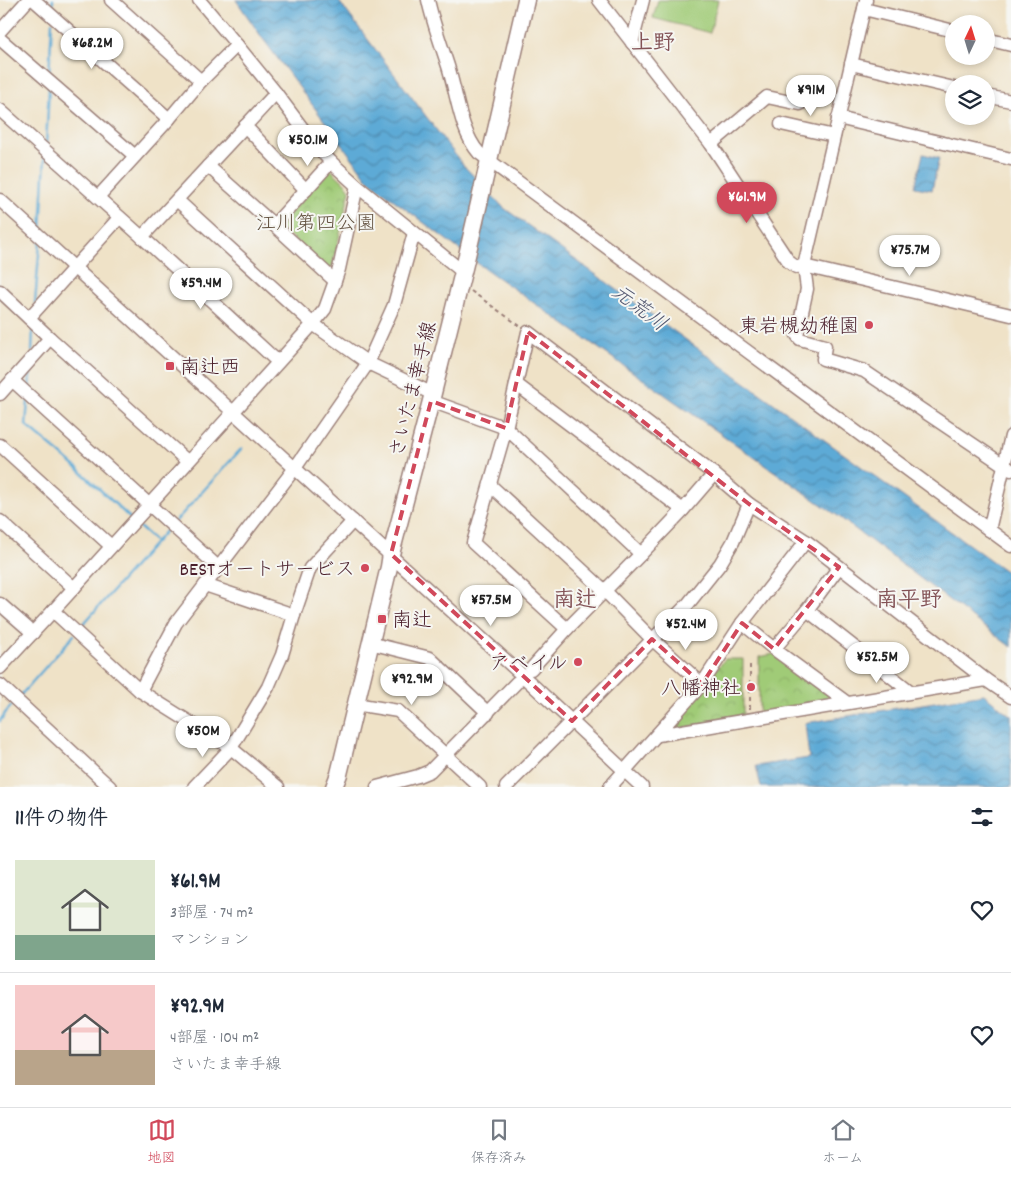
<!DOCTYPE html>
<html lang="ja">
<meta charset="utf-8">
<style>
body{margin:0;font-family:Dekko,"Klee One",sans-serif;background:#f6f6f7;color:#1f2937;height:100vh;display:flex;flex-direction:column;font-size:19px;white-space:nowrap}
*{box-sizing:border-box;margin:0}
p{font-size:16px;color:#747a83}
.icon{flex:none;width:28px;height:28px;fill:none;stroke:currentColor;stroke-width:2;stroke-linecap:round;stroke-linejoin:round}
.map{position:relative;height:787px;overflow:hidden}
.drawer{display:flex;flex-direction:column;background:#fff;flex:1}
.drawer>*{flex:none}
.needle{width:32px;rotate:4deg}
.tools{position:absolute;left:945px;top:15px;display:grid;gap:10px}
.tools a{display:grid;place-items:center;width:50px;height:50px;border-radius:50%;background:#fff;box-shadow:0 2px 8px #0003;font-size:25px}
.price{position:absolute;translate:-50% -42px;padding:0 11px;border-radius:18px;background:#fff;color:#222;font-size:16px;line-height:32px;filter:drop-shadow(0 1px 2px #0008)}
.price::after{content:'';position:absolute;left:50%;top:30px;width:15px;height:11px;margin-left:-8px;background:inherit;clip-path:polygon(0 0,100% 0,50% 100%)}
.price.selected{background:#d1495b;color:#fff}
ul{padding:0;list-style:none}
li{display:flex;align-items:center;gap:15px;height:125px;padding:0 15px}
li+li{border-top:1px solid #e0e1e3}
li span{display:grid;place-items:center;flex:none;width:140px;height:100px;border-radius:0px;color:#555}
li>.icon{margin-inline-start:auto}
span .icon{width:60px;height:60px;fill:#fffc;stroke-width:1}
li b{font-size:21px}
h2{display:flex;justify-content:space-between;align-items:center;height:60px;padding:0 15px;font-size:21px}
.tabs{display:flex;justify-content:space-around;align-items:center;height:70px;border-top:1px solid #e0e1e3;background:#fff;font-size:14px;color:#747a83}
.tabs a{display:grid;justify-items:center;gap:2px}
.tabs .selected{color:#d1495b}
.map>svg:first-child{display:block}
</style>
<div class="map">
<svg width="1011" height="787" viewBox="0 0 1011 787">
<defs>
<pattern id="park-crowns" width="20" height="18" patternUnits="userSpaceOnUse" patternTransform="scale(1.25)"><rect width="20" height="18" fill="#a0cb77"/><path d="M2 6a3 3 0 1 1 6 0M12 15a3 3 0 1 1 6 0" fill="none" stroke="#8bae67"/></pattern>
<pattern id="water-waves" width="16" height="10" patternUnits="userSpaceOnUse" patternTransform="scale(1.25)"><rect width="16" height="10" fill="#5daad6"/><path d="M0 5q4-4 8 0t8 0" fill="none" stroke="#4f8aae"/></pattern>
</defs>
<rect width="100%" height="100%" fill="#f6f6f2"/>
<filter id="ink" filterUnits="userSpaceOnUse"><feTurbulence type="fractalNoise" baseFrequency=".02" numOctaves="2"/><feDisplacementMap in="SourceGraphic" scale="10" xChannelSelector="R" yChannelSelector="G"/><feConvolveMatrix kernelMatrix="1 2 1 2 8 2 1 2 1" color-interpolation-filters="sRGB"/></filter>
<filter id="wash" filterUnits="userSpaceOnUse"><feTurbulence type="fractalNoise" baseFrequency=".0096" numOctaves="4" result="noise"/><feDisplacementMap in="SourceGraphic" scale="20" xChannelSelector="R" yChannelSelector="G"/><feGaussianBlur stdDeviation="1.12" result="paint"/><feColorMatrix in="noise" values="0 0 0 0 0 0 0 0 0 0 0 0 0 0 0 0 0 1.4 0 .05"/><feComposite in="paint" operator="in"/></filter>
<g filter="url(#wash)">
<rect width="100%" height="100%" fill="#efe2c7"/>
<g fill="url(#park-crowns)" stroke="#757551">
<path d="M330,169L347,185L350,190L332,268L328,270L282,229L281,222Z"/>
<path d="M774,654L831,697L830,703L759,715V657Z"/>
<path d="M725,659H743V717L675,729L672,723Z"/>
</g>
<path fill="#a0cb77" stroke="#757551" d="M658,0H718L710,33L653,18Z"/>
<g fill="url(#water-waves)" stroke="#546480">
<path d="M236,0H338L463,165L504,208L1011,575V647L838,516L477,263L370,182L263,39Z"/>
<path d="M923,154L939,158L932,190L915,187Z"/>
<path d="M984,694L1011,716V787H761L756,766L809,758L805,723Z"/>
</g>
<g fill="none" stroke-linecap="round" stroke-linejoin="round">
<g stroke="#5daad6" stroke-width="2.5">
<path d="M52,9L53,0"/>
<path d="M49,76L52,22"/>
<path d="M46,146L49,87"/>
<path d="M41,231L45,157"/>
<path d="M35,303L40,242"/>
<path d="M32,351L33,329"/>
<path d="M29,388L31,366"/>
<path d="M28,401L26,425L77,468L131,519"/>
<path d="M174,523L242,448"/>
<path d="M137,525L156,542"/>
<path d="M79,629L168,528"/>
<path d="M19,697L74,635"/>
<path d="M0,721L6,712L14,703"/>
</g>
</g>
</g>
<g filter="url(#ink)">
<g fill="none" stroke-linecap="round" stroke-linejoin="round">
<g stroke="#9c8079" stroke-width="15">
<g id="minor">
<path d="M34,0L169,119"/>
<path d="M111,0L201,81"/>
<path d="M199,0L237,45L276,93L312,141L331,162L357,186L463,272"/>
<path d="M428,0C433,23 441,44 448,66C457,94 460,131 479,153L1011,546"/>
<path d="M599,0L711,144L789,262L796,267L804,266L1011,315"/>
<path d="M866,0L804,266L807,289L797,335L800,339L825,346L823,359L864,371L1011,470"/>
<path d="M864,9L954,31"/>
<path d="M0,31L28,0"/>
<path d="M0,39L135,156"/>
<path d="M986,39L1011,45"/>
<path d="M632,43L643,0"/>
<path d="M851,64L954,88"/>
<path d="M986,96L1011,101"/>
<path d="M0,110L142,237L278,362"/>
<path d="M838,118L1011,159"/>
<path d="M781,124L834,136"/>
<path d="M245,126L306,190"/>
<path d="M711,144L767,97L800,104"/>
<path d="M208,166L274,225L335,281"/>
<path d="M98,197L169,119L201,81L237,45"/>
<path d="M0,200L523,676L642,787"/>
<path d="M177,200L313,324L368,363L433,394"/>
<path d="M274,225L331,162"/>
<path d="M142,237L276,93"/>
<path d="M0,291L50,338L187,461"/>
<path d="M29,318L119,218"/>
<path d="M12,380L219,568"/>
<path d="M516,384L683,510"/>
<path d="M0,394L50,338"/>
<path d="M431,401L506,428L641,554"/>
<path d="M0,445L111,546"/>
<path d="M490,485L605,591L652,639L702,684"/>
<path d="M0,521L74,588"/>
<path d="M989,530L1011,436"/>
<path d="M205,585L294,615"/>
<path d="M0,604L33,633"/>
<path d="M807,610L911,692"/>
<path d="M53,611L140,691L231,748L278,787"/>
<path d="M742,623L774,649L846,702"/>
<path d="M567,629L473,543L506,428L528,332L714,474L749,504L806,541L986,680L1011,697"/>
<path d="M370,643L430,658L488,713"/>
<path d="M774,649L807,610L839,567"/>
<path d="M0,668L53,611L313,324L325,309L335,281L339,269L357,186"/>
<path d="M531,669L567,629L641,554L683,510L714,474"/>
<path d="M0,685L110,787"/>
<path d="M140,691L176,623L295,468L368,363L394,305L414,233"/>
<path d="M355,704L398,711L480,787"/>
<path d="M658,735L986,680"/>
<path d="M194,787L231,748L268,687L282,655L294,615L310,568L353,521"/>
<path d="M377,787L418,776L430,771L517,682"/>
<path d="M506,787L688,604L720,564L733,542L749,504"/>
<path d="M610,787L702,684L742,623L806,541"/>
</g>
</g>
<g stroke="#9c8079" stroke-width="19">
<path id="major" d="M334,787L339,774L389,567L391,554L431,401L465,264L526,0"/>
</g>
<g stroke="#9c8079" stroke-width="2" stroke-dasharray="4 4" stroke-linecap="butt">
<path d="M471,291L520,326"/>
<path d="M750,709V661"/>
</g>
<use href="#minor" stroke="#fff" stroke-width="12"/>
<use href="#major" stroke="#fff" stroke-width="16"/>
</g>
</g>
<path fill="none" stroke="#d1495b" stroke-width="4" stroke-dasharray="10 6" stroke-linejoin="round" d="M528,332L749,504L839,567L774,649L742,623L702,684L652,639L572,721L391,554L431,401L506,428Z"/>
<g fill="#d1495b" stroke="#f6f6f2" stroke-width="2">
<circle cx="869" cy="325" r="5"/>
<rect x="165" y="361" width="10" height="10" rx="2.5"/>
<circle cx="365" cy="568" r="5"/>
<rect x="377" y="614" width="10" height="10" rx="2.5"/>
<circle cx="578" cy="662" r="5"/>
<circle cx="751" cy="687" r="5"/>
</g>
<g text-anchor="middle" stroke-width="4" stroke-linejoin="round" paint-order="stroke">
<g font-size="20" fill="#645342" stroke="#f6f6f2">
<text x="316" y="229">江川第四公園</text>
</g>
<g font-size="20" fill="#4a1f2b" stroke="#f6f6f2" text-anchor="end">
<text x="859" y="332">東岩槻幼稚園</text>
<text x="180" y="373" text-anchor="start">南辻西</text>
<text x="355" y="575">BESTオートサービス</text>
<text x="392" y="626" text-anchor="start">南辻</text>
<text x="568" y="669">アベイル</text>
<text x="741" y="694">八幡神社</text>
</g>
<g font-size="20" fill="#4a1f2b" stroke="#f6f6f2">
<text transform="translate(412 389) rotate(-76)" y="7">さいたま幸手線</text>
</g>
<g font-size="21" font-style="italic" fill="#52576f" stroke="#f6f6f2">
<text transform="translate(640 307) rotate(37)" y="7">元荒川</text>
</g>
<g font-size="22" font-weight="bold" fill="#835256" stroke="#f6f6f2">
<text x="653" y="49">上野</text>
<text x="575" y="606">南辻</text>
<text x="909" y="606">南平野</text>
</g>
</g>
</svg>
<div class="tools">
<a><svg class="needle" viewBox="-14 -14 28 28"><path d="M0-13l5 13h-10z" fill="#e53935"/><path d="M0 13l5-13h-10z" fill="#747a83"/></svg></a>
<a><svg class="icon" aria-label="layers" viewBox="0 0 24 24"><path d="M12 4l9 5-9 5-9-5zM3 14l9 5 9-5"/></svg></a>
</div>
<b class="price" style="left:92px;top:70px">¥68.2M</b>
<b class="price" style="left:811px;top:117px">¥91M</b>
<b class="price" style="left:308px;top:167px">¥50.1M</b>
<b class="price selected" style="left:747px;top:224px">¥61.9M</b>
<b class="price" style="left:910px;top:277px">¥75.7M</b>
<b class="price" style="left:201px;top:310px">¥59.4M</b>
<b class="price" style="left:491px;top:627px">¥57.5M</b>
<b class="price" style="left:686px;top:651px">¥52.4M</b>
<b class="price" style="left:877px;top:684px">¥52.5M</b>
<b class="price" style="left:412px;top:706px">¥92.9M</b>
<b class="price" style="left:203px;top:758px">¥50M</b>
</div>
<section class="drawer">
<h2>11件の物件<svg class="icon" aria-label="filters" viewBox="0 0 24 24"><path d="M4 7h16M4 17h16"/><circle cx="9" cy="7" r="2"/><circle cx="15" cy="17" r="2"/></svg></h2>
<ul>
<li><span style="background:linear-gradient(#dfe7d0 75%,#7fa58c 0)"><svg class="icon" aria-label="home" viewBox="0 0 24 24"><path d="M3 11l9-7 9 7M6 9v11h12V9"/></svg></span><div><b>¥61.9M</b><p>3部屋 · 74 m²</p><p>マンション</p></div><svg class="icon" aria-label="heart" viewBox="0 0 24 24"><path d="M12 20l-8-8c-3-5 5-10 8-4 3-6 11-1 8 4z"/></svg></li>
<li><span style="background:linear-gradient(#f6c9c9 65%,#b9a48a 0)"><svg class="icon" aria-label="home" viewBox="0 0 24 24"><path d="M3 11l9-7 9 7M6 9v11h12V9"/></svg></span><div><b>¥92.9M</b><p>4部屋 · 104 m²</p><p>さいたま幸手線</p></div><svg class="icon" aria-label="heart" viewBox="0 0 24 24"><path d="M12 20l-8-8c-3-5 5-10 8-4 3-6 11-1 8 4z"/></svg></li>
</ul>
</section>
<nav class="tabs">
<a class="selected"><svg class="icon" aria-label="map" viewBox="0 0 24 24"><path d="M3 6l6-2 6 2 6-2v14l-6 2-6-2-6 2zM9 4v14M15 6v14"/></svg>地図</a>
<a><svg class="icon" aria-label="saved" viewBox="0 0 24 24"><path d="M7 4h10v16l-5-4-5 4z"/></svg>保存済み</a>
<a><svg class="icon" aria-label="home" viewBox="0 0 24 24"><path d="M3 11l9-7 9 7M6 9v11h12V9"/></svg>ホーム</a>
</nav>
